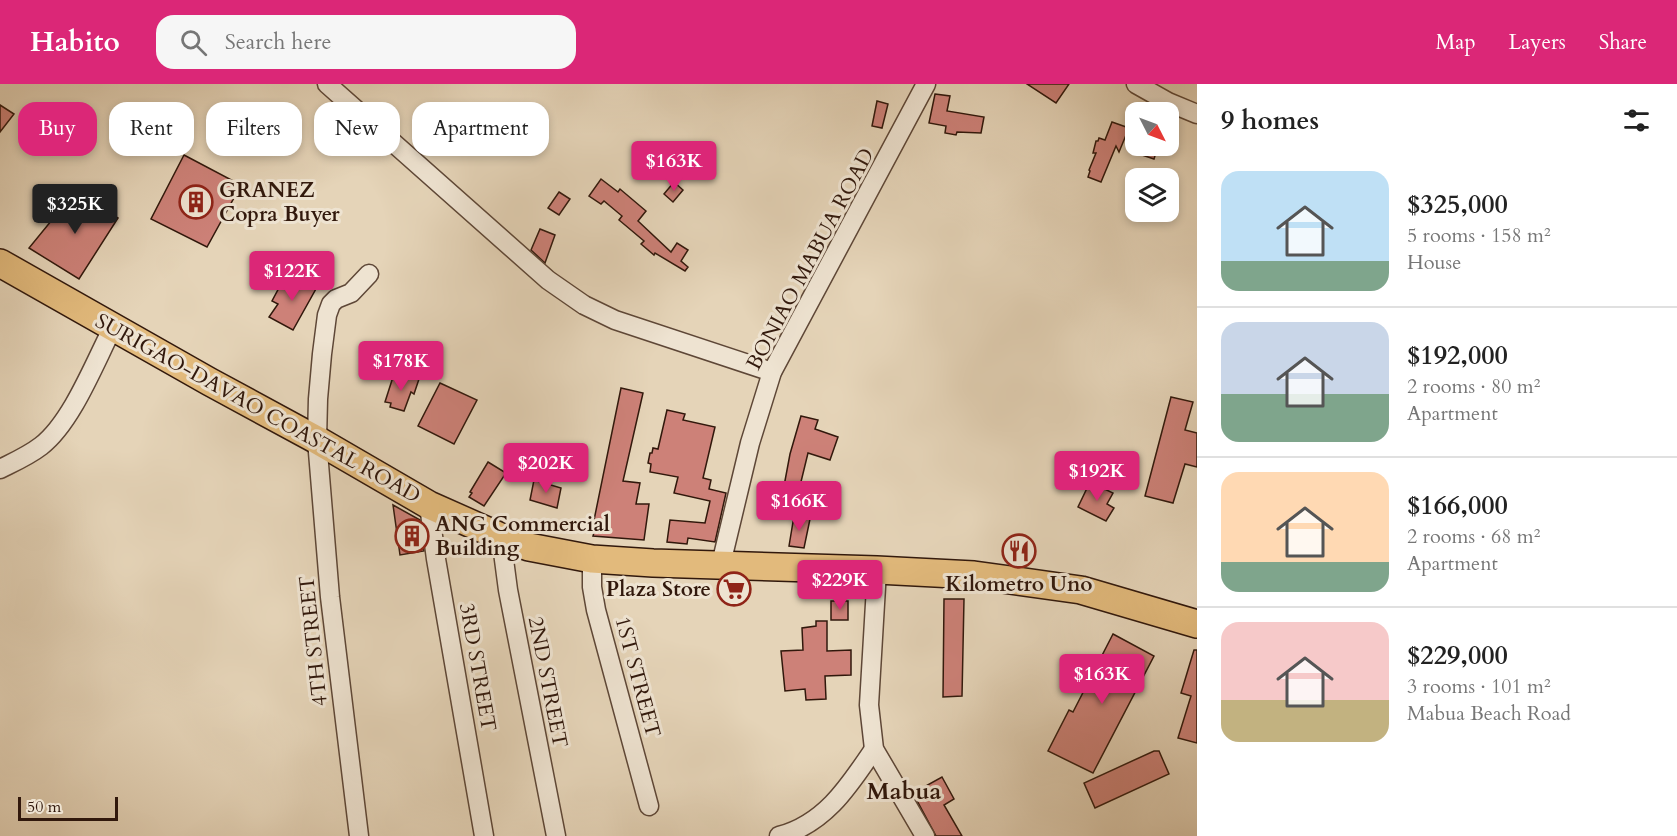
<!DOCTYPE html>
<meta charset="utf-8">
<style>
body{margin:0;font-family:Cardo,serif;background:#f6f6f6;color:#222;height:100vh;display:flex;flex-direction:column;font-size:22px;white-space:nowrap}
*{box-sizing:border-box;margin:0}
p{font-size:20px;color:#767676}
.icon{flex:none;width:33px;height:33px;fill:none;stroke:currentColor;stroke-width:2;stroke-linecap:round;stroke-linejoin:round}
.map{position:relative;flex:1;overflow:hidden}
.sheet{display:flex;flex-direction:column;background:#fff;width:480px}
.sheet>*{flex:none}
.guide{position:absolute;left:18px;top:18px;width:570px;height:54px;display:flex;gap:12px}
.needle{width:39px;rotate:132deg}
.controls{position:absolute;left:1125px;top:18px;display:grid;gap:12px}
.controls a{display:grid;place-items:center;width:54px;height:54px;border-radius:12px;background:#fff;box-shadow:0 3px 9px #0003;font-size:30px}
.scale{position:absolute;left:18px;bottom:15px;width:100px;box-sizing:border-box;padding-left:6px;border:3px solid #31180c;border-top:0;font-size:16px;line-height:21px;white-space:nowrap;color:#31180c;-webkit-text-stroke:4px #eee3d1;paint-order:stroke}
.price{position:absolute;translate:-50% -51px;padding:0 14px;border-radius:6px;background:#db2777;color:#fff;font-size:20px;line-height:39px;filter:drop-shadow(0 2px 3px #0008)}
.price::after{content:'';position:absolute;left:50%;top:36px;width:18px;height:14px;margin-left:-9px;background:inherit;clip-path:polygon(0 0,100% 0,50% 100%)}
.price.current{background:#222;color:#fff}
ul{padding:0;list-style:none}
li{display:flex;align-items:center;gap:18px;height:150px;padding:0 24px}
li+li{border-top:2px solid #e0e0e0}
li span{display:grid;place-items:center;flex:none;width:168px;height:120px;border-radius:18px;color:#555}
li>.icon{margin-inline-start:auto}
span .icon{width:72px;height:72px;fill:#fffc;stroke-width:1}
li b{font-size:26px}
h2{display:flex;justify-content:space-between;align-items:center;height:72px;padding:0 24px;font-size:26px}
.chip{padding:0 21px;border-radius:18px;background:#fff;box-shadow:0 3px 9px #0003;font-size:21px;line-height:54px}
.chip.current{background:#db2777;color:#fff}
header{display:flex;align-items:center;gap:36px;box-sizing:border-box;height:84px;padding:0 30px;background:#db2777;color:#fff}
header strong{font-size:28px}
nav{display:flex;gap:33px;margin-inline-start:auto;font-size:21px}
.search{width:420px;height:54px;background:#f6f6f6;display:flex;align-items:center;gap:15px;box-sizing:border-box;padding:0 21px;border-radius:18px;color:#767676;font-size:22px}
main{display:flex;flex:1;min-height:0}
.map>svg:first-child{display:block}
</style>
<header>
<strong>Habito</strong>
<div class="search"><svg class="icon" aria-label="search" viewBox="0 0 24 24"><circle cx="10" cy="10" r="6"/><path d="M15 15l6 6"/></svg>Search here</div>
<nav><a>Map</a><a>Layers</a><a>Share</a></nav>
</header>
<main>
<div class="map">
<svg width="1197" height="752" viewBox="0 0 1197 752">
<rect width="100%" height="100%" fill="#e5d4b8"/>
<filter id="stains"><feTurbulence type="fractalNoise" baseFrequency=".00333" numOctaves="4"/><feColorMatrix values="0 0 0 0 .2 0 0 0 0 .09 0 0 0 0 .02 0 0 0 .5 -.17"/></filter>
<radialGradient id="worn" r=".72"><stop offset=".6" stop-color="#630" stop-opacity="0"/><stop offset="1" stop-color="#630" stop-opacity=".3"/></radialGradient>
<g fill="#cd8178" stroke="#31180c" stroke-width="1.5">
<path d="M1027,0H1069L1056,19Z"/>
<path d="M935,10L950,12L947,27L984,33L981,49L957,48L956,51L945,49L946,42L929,39Z"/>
<path d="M877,17L888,20L882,44L872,42Z"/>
<path d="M0,21L14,30L0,48Z"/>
<path d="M1112,38L1129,44L1119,68L1116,62L1101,98L1088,93L1090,87L1089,86L1096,69H1093L1096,57H1098L1099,54L1105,56Z"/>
<path d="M1145,62H1158L1154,75L1142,71Z"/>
<path d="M184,71L241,101L207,163L151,135Z"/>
<path d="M601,95L618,108L620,105L646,127L638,137L671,168L677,159L688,166L681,177L688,183L685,187L655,169L654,171L641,160L644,157L619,136L622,132L604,117L601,120L589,112Z"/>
<path d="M674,98L683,106L673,118L664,110Z"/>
<path d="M559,108L570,115L559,131L548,124Z"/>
<path d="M74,109L118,134L79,195L29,164Z"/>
<path d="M540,145L555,151L545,179L531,166Z"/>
<path d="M295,190L317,203L293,246L269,233L278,220L272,217L280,202L287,205Z"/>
<path d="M406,291L419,295L414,310L411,308L404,327L390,323L391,319L385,318L393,293L405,296Z"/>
<path d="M440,299L477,316L454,360L418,342Z"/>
<path d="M621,304L643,309L623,397L640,399L636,420H649L644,456L593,452L596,442L593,441Z"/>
<path d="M1171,313L1193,318L1185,346L1197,349V383L1185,380L1173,419L1145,412Z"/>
<path d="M667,326L685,330L683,336L715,343L703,394L711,396L709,405L726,409L715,458L688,454L687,460L667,458L670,436L705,439L710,417L674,409L678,393L650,388L651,380L648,379L650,369H652L653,364L658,365Z"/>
<path d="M801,332L818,336L815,345L838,353L830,376L808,369L799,406L784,402L790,370Z"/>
<path d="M488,378L506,389L484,422L469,413L472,409L470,408Z"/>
<path d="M534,396L561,404L557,424L530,416Z"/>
<path d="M1090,398L1113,409L1107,420L1114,424L1106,437L1078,423Z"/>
<path d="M393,421L420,436L424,467L400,471Z"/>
<path d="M794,432L810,435L804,464L789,462Z"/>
<path d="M1015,459L1025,460L1024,474H1014Z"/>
<path d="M944,515H964L962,612L943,613Z"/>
<rect x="831" y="517" width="17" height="19"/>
<path d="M816,537H827V567L851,566V591L825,592L826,615L806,616L805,605L785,607L781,567L803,566L802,544L816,542Z"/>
<path d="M1113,550L1154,572L1093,689L1048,667L1069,626L1073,628Z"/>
<path d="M1194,566H1197V659L1178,654L1191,612L1181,609Z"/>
<path d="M1154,667H1159L1169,690L1095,724L1084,699Z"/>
<path d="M942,693L954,715L944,721L962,752H936L913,709Z"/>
</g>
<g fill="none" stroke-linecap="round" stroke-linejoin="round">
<g stroke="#5e4737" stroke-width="21">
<g id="minor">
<path d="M327,0L548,196L584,221L615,236L772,288"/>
<path d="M1136,0L1168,18L1197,30"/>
<path d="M0,385C14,378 28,372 41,362C72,338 95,278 113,243"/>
<path d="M429,421L436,475L484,752"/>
<path d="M501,453L508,506L556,752"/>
<path d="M592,475V503L596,526L649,722"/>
<path d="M721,480L750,359L772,288L926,0"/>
<path d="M877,486L869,621L874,665L925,752"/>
<path d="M359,752L330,513L317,356L318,315L322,270L327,231L331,220L336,215L351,209L369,190"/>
<path d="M779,752C825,740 849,702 874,665"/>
</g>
</g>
<g stroke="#31180c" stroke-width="30">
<path id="highway" d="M0,179L210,298L317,356L429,421L501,453L529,463L592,475L653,479L877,486L974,491L1081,506L1197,540"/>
</g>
<use href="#minor" stroke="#eee3d1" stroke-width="18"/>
<use href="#highway" stroke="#e2ba7c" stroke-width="27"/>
</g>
<defs>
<g id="building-ring" transform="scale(1.725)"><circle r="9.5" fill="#eee3d1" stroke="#8f2418" stroke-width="1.5"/><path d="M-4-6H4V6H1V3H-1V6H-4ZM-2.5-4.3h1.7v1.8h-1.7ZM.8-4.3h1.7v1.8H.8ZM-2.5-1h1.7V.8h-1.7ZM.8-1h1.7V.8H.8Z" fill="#8f2418"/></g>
<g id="restaurant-ring" transform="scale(1.725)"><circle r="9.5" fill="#eee3d1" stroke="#8f2418" stroke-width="1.5"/><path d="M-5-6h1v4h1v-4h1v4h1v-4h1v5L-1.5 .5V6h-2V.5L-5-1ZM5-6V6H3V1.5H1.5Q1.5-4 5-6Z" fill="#8f2418"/></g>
<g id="supermarket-ring" transform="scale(1.725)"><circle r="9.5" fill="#eee3d1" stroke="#8f2418" stroke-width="1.5"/><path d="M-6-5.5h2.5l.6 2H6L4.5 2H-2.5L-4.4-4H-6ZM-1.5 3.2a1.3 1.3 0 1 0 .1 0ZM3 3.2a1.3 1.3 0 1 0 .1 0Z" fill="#8f2418"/></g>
</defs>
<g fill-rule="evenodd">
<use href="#building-ring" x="196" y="118"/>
<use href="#building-ring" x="412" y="452"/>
<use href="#restaurant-ring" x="1019" y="467"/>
<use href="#supermarket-ring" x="734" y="505"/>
</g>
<g text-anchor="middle" stroke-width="6" stroke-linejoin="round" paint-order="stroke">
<g font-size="21" font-weight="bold" fill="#31180c" stroke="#eee3d1" text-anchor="start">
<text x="219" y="113">GRANEZ<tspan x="219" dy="24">Copra Buyer</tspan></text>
<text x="435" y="447">ANG Commercial<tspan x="435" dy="24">Building</tspan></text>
<text x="1019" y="507" text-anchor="middle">Kilometro Uno</text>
<text x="711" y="512" text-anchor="end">Plaza Store</text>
</g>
<g font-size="21" fill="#31180c" stroke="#eee3d1">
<text transform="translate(810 175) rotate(-62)" y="7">BONIAO MABUA ROAD</text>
<text transform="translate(258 324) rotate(29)" y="7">SURIGAO-DAVAO COASTAL ROAD</text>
<text transform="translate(313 557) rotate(-96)" y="7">4TH STREET</text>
<text transform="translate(478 583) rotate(80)" y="7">3RD STREET</text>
<text transform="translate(638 593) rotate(75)" y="7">1ST STREET</text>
<text transform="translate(548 598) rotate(79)" y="7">2ND STREET</text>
</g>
<g font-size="24" font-weight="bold" fill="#31180c" stroke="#eee3d1">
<text x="904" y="715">Mabua</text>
</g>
</g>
<rect width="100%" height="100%" filter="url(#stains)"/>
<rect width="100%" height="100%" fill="url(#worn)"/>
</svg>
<div class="controls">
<a><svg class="needle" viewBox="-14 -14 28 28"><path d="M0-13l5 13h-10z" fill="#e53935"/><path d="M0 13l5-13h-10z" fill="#767676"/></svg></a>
<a><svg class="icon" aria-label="layers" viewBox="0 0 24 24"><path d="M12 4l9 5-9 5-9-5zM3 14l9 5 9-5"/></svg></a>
</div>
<div class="scale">50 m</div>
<b class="price" style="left:674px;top:108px">$163K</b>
<b class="price current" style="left:75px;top:151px">$325K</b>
<b class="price" style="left:292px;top:218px">$122K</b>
<b class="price" style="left:401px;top:308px">$178K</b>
<b class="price" style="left:546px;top:410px">$202K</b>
<b class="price" style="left:1097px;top:418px">$192K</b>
<b class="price" style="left:799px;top:448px">$166K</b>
<b class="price" style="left:840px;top:527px">$229K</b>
<b class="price" style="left:1102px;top:621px">$163K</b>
<div class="guide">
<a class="chip current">Buy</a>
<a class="chip">Rent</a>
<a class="chip">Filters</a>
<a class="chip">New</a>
<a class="chip">Apartment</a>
</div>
</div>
<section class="sheet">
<h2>9 homes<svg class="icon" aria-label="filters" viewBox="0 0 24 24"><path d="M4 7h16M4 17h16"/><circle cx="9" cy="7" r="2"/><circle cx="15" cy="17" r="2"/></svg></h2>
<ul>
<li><span style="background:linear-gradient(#bfe0f5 75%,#7fa58c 0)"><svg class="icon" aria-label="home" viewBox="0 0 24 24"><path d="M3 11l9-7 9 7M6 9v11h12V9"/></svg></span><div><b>$325,000</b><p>5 rooms · 158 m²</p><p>House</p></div></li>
<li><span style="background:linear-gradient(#c9d6e8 60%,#7fa58c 0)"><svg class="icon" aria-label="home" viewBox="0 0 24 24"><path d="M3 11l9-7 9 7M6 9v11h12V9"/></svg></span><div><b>$192,000</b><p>2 rooms · 80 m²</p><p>Apartment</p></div></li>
<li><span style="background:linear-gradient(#ffd9b3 75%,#7fa58c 0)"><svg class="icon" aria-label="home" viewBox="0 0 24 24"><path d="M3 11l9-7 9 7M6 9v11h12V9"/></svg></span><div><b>$166,000</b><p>2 rooms · 68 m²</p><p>Apartment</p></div></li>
<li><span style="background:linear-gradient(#f6c9c9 65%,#c2b280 0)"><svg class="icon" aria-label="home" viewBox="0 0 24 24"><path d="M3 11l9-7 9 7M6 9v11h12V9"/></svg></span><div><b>$229,000</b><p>3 rooms · 101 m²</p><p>Mabua Beach Road</p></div></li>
</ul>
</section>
</main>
